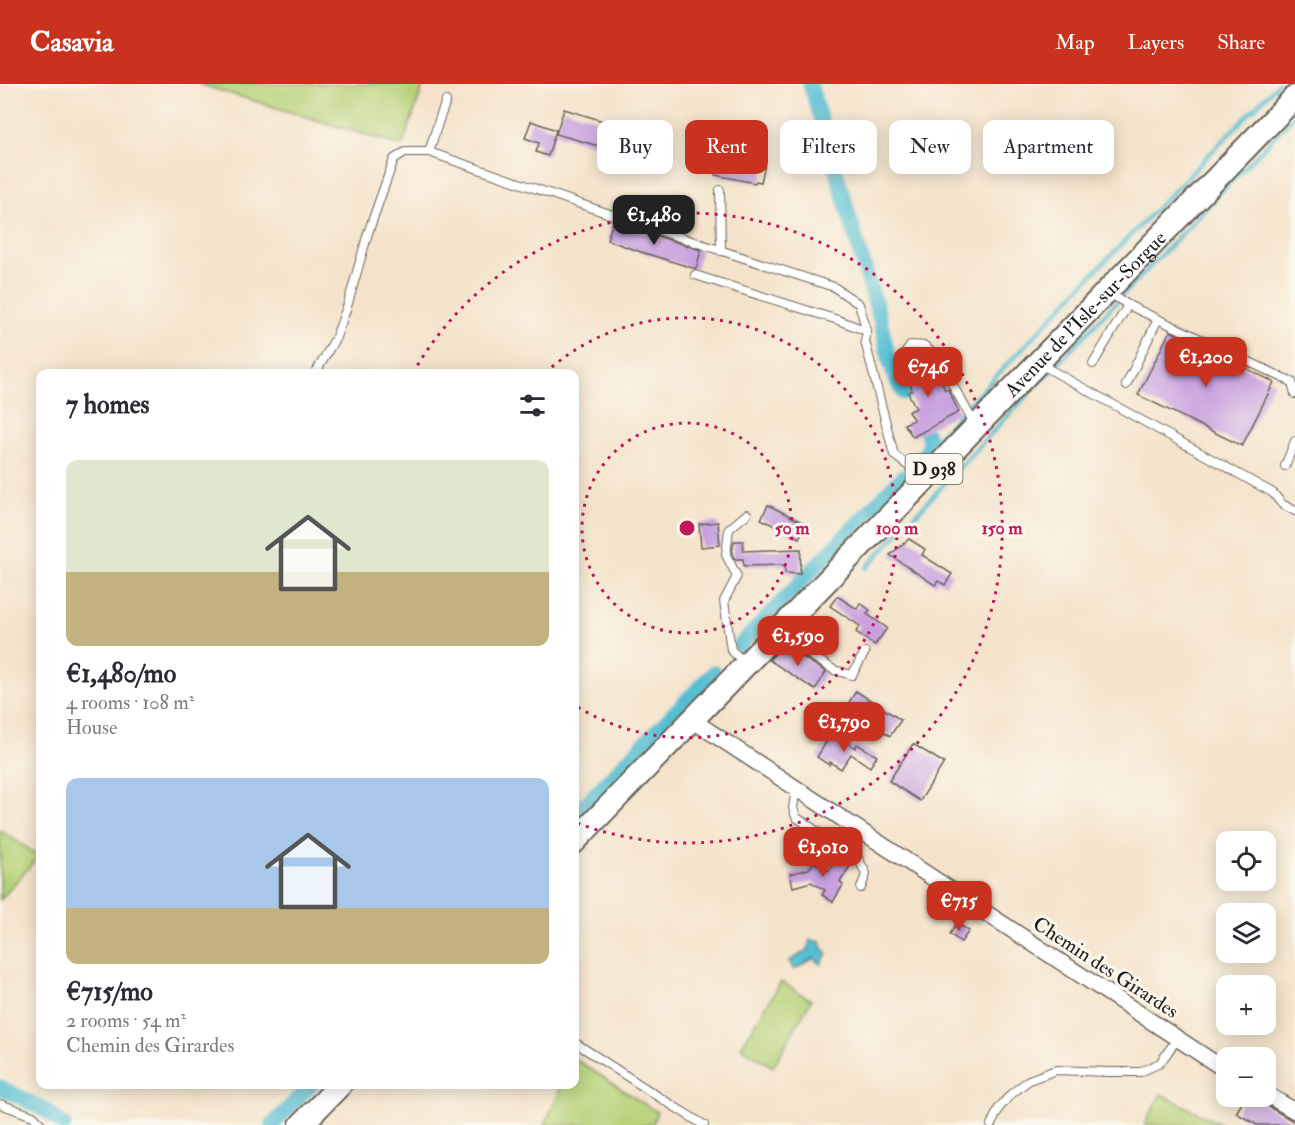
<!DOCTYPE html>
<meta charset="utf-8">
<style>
body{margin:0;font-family:"IM FELL Double Pica",serif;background:#f7f7f7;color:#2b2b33;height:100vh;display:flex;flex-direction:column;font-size:22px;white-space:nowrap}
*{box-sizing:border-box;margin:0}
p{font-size:20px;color:#7c7c81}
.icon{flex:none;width:33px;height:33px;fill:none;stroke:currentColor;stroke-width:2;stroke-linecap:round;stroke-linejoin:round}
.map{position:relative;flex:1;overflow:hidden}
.details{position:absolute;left:36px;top:285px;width:543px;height:720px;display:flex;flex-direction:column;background:#fff;border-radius:12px;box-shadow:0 3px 15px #0003}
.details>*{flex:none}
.hud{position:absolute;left:597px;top:36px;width:570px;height:54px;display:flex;gap:12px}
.tools{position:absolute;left:1216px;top:747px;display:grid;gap:12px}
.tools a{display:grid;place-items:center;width:60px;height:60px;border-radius:12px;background:#fff;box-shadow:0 3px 15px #0003;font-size:30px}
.price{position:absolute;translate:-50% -51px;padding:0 14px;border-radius:12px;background:#c8321e;color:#fff;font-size:20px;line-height:39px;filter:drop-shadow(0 2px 3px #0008)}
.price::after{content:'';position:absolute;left:50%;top:36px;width:18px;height:14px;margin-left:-9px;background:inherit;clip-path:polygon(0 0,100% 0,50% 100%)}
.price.current{background:#222;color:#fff}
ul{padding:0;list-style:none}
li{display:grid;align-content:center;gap:12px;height:318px;padding:0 30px}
li span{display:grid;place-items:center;height:186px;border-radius:12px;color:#555}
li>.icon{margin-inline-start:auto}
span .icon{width:108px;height:108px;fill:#fffc;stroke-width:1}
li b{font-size:26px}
h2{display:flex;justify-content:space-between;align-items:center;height:72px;padding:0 30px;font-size:26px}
.tag{padding:0 21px;border-radius:12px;background:#fff;box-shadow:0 3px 15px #0003;font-size:21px;line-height:54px}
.tag.current{background:#c8321e;color:#fff}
header{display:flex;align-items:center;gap:36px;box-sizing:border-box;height:84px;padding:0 30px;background:#c8321e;color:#fff}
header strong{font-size:28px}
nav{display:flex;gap:33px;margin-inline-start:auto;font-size:21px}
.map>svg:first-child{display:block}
</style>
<header>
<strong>Casavia</strong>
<nav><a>Map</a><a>Layers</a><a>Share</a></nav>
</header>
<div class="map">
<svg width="1295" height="1041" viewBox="0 0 1295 1041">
<rect width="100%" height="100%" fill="#fbf7ec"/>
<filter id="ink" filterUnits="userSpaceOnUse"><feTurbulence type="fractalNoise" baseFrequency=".0167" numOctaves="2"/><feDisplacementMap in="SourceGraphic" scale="12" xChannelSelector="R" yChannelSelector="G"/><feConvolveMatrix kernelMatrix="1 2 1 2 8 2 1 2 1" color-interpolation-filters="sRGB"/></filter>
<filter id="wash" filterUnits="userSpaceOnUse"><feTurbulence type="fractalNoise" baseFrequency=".008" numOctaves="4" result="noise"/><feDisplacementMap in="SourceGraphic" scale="24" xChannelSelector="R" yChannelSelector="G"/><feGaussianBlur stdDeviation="1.35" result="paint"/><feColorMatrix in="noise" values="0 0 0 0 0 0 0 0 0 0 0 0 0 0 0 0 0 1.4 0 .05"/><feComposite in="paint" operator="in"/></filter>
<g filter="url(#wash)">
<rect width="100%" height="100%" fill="#f4e3ca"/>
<g fill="#b5d177" stroke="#68764a" stroke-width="1.5">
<path d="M198,0H424L402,62Z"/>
<path d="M0,746L39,772L0,816Z"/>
<path d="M781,898L811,916L773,983L741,963Z"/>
<path d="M575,975L657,1028L652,1041H545L562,1001L574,1000Z"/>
<path d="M1161,1010L1222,1041H1144Z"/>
</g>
<path fill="#54bdd1" stroke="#386c76" stroke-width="1.5" d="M810,856L821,858L823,865L828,869L821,880L814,874L794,886L789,877L808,866Z"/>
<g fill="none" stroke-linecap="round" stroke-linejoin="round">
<g stroke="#54bdd1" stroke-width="4.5">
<path d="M930,362L1084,199L1278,0"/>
<path d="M866,484L1015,324L1295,31"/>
</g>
<g stroke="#54bdd1" stroke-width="15">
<path d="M810,0C833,77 856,155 879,232C886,255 889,291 904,309"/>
<path d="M913,382L929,365V356L927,350"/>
<path d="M740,561L902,393"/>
<path d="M574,731L714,588"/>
<path d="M0,1003L47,1027L64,1041"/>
<path d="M272,1041L312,1000"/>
</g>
</g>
<g id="blocks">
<g fill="#c7a1df">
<path d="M564,25L613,40L606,64L556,50Z"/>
<path d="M531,37L556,46L548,72L536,68L539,59L525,54Z"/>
<path d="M723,58L750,65L747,77L765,81L761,98L756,97L755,99L715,91Z"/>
<path d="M613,138L701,166L696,185L641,168L607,156Z"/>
<path d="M1170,247L1274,298L1242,362L1138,311Z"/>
<path d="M924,271L930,287L937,285L945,306L948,305L959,328L913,353L904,340L914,336L908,328L916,324L908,309L912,306L909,295L914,293L908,275Z"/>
<path d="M768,421L806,440L799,454L761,435Z"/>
<path d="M718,438L720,461L701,463L699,440Z"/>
<path d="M909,455L925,465L922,471L952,490L945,501L938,497L935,501L890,471Z"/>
<path d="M734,457H743V467L801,465L800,490L785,489V481L744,482L743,475H735L732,470Z"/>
<path d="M837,512L857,525L860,519L870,526L867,530L887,544L875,561L856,548L860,542L830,522Z"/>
<path d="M784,561L826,588L815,606L769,576Z"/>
<path d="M856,607L901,636L890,652L846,623Z"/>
<path d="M832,649L855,664L857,660L877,672L870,683L851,670L841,685L830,678L829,681L817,673Z"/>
<path d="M913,660L944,679L920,717L889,697Z"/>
<path d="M837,774L850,782L840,798L843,801L833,818L822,811L825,806L811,798L793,803L790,790L809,785L814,778L829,787Z"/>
<path d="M957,839L969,847L961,858L950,850Z"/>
<path d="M1246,1012H1250L1295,1038V1041H1257L1236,1029Z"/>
</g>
</g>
</g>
<g filter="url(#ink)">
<use href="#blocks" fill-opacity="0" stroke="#686259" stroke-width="1.5"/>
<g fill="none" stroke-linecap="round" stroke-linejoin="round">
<g stroke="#686259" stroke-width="10">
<g id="lane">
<path d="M429,68L633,138L834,203L859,220L867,247"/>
<path d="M720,106L721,167"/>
<path d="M695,191L838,236L867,247L865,257L894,371L906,380L923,396"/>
<path d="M1108,208L1128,221L1292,298L1295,310"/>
<path d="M1040,280L1273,409L1282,420L1295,427"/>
<path d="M1093,280L1128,221"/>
<path d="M315,290L336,253L347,223L368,149L394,75L405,68H429L439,36L446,17"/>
<path d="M902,294L901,275L911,261L925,262L938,275L974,339"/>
<path d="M1126,301L1158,235"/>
<path d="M1285,382L1295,357"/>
<path d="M778,550L834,586L852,591L865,568"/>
<path d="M744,578L731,566L724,517L737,492L726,471L729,445L747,430"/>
<path d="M796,705L793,724L796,733L859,776L866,790L861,804"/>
<path d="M574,958L662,1015L704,1041"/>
<path d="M0,1020L33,1032L42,1041"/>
<path d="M991,1041L999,1024L1010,1011L1029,996L1056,986L1108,988H1140L1160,979L1177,955"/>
</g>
</g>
<g stroke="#686259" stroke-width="18">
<g id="street">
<path d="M692,636L1227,987"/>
<path d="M1266,1010L1295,1027"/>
</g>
</g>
<g stroke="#686259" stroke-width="26">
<g id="primary">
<path id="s1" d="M574,758L1295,13"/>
<path d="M301,1041L341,1000"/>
</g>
</g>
<use href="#lane" stroke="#fff" stroke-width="8"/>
<use href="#street" stroke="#fff" stroke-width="15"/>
<use href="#primary" stroke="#fff" stroke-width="22"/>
</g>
</g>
<g fill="none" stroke="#c2185b" stroke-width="3" stroke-dasharray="3 6">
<circle cx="687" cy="444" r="105"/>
<path d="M545 289A210 210 0 1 1 576 622"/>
<path d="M413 289A315 315 0 1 1 577 739"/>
</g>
<g text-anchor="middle" stroke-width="6" stroke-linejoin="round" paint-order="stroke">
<rect fill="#fbf7ec" stroke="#5f5e5a" stroke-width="1.5" x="905.5" y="370" width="57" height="30" rx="4.5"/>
<g font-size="18" font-weight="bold" fill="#1c1c1c">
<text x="934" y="391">D 938</text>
</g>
<g font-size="20" fill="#1c1c1c" stroke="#fbf7ec">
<text dy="7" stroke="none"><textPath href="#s1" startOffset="735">Avenue de l'Isle-sur-Sorgue</textPath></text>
<text transform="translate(1106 883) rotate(33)" y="7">Chemin des Girardes</text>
</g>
</g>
<circle cx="687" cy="444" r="9" fill="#c2185b" stroke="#fbf7ec" stroke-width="3"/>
<g font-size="18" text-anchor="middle" font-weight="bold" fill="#c2185b" stroke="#fbf7ec" stroke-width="6" stroke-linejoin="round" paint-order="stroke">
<text x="792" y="450">50 m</text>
<text x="897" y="450">100 m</text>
<text x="1002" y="450">150 m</text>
</g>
</svg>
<div class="tools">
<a><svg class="icon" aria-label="locate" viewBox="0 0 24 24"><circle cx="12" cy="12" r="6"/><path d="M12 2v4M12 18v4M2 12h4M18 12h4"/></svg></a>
<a><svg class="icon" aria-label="layers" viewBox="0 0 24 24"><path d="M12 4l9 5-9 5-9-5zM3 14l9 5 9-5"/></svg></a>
<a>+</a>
<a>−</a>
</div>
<b class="price current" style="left:654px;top:162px">€1,480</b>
<b class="price" style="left:1206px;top:304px">€1,200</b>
<b class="price" style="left:928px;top:314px">€746</b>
<b class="price" style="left:798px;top:583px">€1,590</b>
<b class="price" style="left:844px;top:669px">€1,790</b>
<b class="price" style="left:823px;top:794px">€1,010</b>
<b class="price" style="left:959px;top:848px">€715</b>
<div class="hud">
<a class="tag">Buy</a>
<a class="tag current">Rent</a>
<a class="tag">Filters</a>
<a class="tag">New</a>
<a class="tag">Apartment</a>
</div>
<section class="details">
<h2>7 homes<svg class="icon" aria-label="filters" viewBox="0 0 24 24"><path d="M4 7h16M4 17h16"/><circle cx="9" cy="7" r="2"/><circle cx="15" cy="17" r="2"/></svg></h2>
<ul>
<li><span style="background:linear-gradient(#dfe7d0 60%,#c2b280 0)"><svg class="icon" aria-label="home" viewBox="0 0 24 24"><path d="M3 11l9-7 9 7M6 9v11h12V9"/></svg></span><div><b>€1,480/mo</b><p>4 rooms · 108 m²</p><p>House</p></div></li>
<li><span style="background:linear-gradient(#a9c7e8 70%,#c2b280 0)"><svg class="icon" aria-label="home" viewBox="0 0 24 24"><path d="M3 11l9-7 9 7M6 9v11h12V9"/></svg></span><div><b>€715/mo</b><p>2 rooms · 54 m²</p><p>Chemin des Girardes</p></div></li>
</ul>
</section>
</div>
